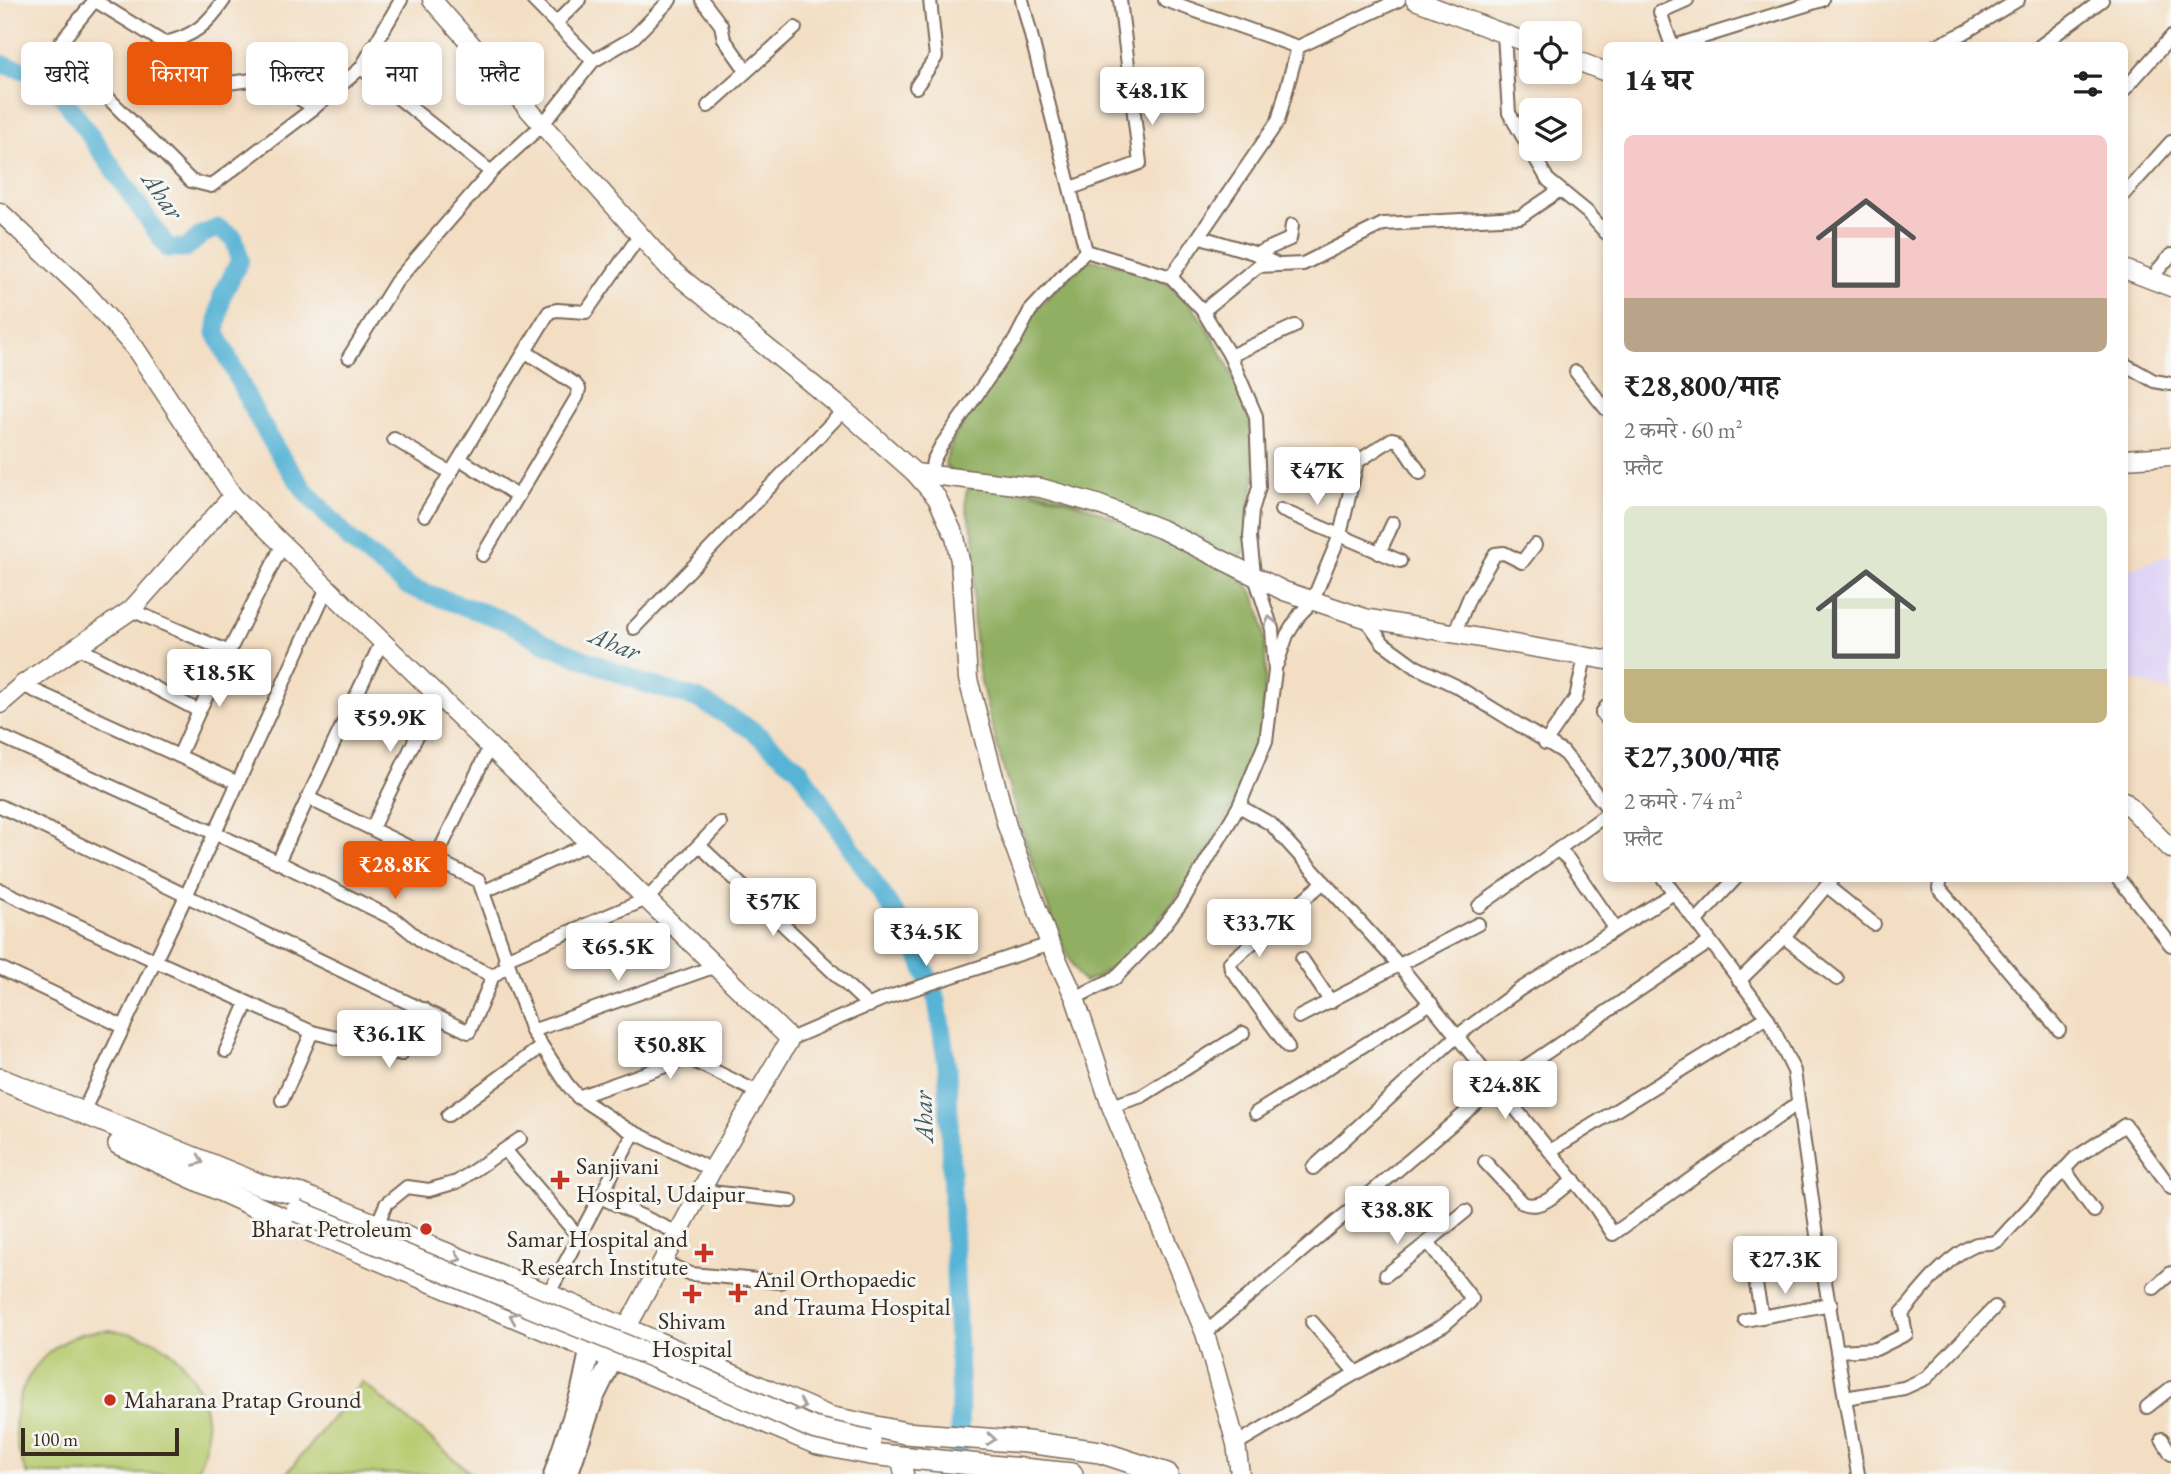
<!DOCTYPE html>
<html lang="hi">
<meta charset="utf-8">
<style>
body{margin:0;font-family:"EB Garamond","Noto Serif Devanagari",serif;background:#f6f6f6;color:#202124;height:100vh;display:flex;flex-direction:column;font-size:26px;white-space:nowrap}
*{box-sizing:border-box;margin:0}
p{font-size:23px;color:#757577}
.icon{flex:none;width:38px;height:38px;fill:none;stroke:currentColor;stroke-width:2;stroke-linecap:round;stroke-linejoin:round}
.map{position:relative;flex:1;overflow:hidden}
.drawer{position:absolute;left:1603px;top:42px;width:525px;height:840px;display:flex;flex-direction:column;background:#fff;border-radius:10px;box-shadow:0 4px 10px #0003}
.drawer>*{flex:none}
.banner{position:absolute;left:21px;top:42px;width:665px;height:63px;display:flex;gap:14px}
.fabs{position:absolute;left:1519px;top:21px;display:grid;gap:14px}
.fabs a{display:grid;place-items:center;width:63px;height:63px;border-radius:10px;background:#fff;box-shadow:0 4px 10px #0003;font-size:35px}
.scale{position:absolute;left:21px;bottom:18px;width:158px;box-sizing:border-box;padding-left:7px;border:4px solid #3b2a1e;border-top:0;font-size:19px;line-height:24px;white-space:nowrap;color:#3b2a1e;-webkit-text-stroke:5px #f6f6f2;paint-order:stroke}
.price{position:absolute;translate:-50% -60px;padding:0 16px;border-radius:7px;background:#fff;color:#222;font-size:23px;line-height:46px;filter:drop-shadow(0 2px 4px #0008)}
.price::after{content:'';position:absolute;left:50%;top:42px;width:21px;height:16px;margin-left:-10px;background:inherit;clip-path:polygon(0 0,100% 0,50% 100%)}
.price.on{background:#ea580c;color:#fff}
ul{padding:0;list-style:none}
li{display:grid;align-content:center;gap:14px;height:371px;padding:0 21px}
li span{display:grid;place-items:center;height:217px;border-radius:10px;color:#555}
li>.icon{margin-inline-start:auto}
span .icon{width:126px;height:126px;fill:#fffc;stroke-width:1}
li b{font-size:30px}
h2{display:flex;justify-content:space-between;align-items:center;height:84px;padding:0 21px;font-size:30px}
.tag{padding:0 24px;border-radius:10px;background:#fff;box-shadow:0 4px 10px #0003;font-size:24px;line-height:63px}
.tag.on{background:#ea580c;color:#fff}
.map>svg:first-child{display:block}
</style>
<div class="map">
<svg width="2171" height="1474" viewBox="0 0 2171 1474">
<rect width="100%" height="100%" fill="#f6f6f2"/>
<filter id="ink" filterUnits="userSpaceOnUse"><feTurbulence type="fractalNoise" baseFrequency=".0143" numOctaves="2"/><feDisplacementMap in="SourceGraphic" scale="14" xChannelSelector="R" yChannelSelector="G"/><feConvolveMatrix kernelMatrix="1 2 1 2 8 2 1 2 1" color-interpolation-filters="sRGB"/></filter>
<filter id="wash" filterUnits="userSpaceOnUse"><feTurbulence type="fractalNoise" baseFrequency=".00686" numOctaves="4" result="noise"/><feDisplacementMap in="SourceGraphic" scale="28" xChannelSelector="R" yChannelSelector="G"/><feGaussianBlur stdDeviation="1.57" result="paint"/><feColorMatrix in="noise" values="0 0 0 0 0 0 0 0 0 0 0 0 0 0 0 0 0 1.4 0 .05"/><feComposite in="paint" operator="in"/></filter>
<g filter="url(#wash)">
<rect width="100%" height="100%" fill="#f3dec3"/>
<path fill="#dfd4f5" d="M2171,554V692L2134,680L2125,670L2124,571Z"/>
<g fill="#b7cb6f" stroke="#797a46" stroke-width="2">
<path d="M110,1330C130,1333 149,1336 166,1348C203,1374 221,1436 194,1474H27C0,1420 21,1358 78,1335C88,1331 100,1331 110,1330Z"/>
<path d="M362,1382L471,1473L470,1474H286Z"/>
</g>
<g fill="#91af62" stroke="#666c40" stroke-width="2">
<path d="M1088,260C1119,263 1158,272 1181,295C1214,327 1252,406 1254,452C1254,466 1255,481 1252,495C1249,516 1242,530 1245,552L1239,559H1230L1150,518L953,472L945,466C944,441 1016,337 1034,313C1050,293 1069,277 1088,260Z"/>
<path d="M980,485C1007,490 1037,492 1063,499C1096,508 1232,564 1249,587C1274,622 1266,707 1256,748C1241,810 1147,963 1084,982C1055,957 982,706 977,659C975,642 973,624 973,606C973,583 978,559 974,537C971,520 962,508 967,490Z"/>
</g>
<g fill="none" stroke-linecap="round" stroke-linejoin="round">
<path stroke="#58b4d6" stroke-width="19" d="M0,64L37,73L59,91L168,248H186L203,234L218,228L234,238L240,260L222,296L216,333L255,413L281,457L306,492L351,541L409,587L506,621L542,642L640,682L698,699L752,730L799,769L913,941L937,1001L947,1067L960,1398L958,1474"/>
</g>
</g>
<g filter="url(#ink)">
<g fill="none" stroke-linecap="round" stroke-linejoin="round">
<g stroke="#7b6958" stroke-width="16">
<g id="street">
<path d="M94,0L164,43L196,87L268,78L314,108L361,68"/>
<path d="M95,0L57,47L191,181L211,186L314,108"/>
<path d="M401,0L361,68L491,172L543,124L593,61L633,38L670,0"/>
<path d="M533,0L593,61"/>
<path d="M702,0L721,25L724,39L746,70"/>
<path d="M1022,0L1086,251"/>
<path d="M1165,0L1298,47L1399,0"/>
<path d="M556,23L579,0"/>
<path d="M1504,34L1509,113L1548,180L1587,212L1606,233"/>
<path d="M164,43C193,37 208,24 224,0"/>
<path d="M1672,46L1660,12L1687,0"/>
<path d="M1674,46L1822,0"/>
<path d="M1936,46L1964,33L2018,0"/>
<path d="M2040,46L2102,0"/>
<path d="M916,87L936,57L930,0"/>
<path d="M2124,90L2171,37"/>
<path d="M708,106L795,28"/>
<path d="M1071,188L1140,163L1120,0"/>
<path d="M2124,194L2171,142"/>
<path d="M1201,237L1254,253L1276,264"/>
<path d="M1256,254L1290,239L1292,225"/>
<path d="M2158,270L2171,255"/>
<path d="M1203,311L1258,266L1303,264L1383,224L1520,217L1560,190"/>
<path d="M1230,356L1295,326"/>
<path d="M349,357L396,282L491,172"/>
<path d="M2124,364L2154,381L2171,384"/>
<path d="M1576,372L1606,409"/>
<path d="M394,439L451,473"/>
<path d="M460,459L518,496"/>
<path d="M931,474L933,461L941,446L1015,340L1030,311L1086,251L1171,277L1278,121L1298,47"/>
<path d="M1281,510L1400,561"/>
<path d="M425,515L549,312L557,310L586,312L640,235"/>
<path d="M1379,553L1393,523"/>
<path d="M483,555L577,397L579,389L575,384L526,352"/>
<path d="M131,610L227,651"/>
<path d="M1365,618L1383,643L1416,667L1456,686L1563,752L1606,806"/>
<path d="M634,628L844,410"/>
<path d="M1455,632L1470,596L1495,554L1504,553L1522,562L1535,545"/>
<path d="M77,647L199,711L283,544"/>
<path d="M1277,664L1287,635L1300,614L1312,602L1340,535L1357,462L1392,439L1399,441L1420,473"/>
<path d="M22,685L236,782"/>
<path d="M1606,707L1602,713L1606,718"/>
<path d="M0,736L278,862L308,798L479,881L532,1031L567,1084L578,1097L627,1129L712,1170"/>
<path d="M1545,743L1576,698L1585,657"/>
<path d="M179,756L199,711"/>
<path d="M308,798L382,641"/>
<path d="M0,806L469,1032L493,976L507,966"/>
<path d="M1239,806L1271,824L1400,966L1596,1208L1613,1234L1798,1103"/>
<path d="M372,828L437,695"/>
<path d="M700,846L869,1006"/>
<path d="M1558,850L1568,859L1615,928"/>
<path d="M436,858L490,746"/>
<path d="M278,862L396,920L424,943L493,976"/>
<path d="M1663,878L1767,1017L1794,1071L1817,1235L1858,1474"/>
<path d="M1941,878L1939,888L2059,1030"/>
<path d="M2118,878L2171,945"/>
<path d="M1827,886L1874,924"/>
<path d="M0,890L312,1032L282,1100"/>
<path d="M485,891L590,843"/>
<path d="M1479,906L1606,815"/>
<path d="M1696,921L1736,878"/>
<path d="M1784,937L1837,979"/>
<path d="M505,959L647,899L720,823"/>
<path d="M1302,959L1331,1002"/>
<path d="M0,968L122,1026"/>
<path d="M1739,981L1784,937L1833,878"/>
<path d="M1075,998L1115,978L1154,938L1182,902L1239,806L1266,741L1275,671L1272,629L1254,574L1250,537L1252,511L1259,487L1256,416L1230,356L1203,311L1171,277"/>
<path d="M1299,1017L1478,924"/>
<path d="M532,1031L716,966"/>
<path d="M312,1032L401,1054L424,1009"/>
<path d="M790,1039L883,999L1050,944"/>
<path d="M1288,1047L1231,969L1230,962L1324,882"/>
<path d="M226,1051L247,1003"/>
<path d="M578,1097L688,1058L759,1093"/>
<path d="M1111,1106L1142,1096L1243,1033"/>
<path d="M1256,1113L1431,1003"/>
<path d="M82,1114L186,896L327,588"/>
<path d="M448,1115L541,1047"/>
<path d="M505,1150L578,1236"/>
<path d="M1550,1151L1767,1017"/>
<path d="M1485,1162L1523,1203C1542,1211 1559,1191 1574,1180"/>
<path d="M1313,1168L1457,1036L1519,990L1674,893"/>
<path d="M2064,1169L2094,1211"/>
<path d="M702,1191L791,1201"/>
<path d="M600,1197L678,1233"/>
<path d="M377,1225L386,1204L407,1187L429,1190L457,1182L520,1139"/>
<path d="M663,1262L691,1274L780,1282"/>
<path d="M1753,1268L1762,1317"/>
<path d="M1386,1275L1428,1242"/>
<path d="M2154,1288L2171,1273"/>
<path d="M548,1295L634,1133"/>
<path d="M1745,1320L1831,1304"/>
<path d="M1312,1322L1356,1373"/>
<path d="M1205,1333L1497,1086L1710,942"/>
<path d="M1838,1351L1876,1349L1906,1334L1902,1313C1921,1291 1946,1257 1974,1245C1982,1241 1990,1246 1999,1240L2075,1158L2125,1125L2171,1188"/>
<path d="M1845,1398L1904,1388L1926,1378L1995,1307"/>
<path d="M2147,1407L2171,1388"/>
<path d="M2162,1439L2171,1454"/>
<path d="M1236,1444L1356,1373L1444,1325L1470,1302L1472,1299L1428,1242L1466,1211"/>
</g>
</g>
<g stroke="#7b6958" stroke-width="21">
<g id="secondary">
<path d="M432,0L669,268L844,410L915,473L937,498L955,537L960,561L968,679L1007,826L1050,944L1075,998L1111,1106L1205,1333L1236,1444L1240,1474"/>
<path d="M1415,0L1531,44"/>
<path d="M1570,58L1606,72"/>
<path d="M0,212L83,290L135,348L233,496"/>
<path d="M2124,269L2171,287"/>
<path d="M2124,459L2171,456"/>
<path d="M915,473L1041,488L1097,504L1161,529L1284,591L1365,618L1606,660"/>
<path d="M0,704L22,685L131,610L233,496L790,1039L712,1170L626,1329"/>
<path d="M2124,801L2171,849"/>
<path d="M900,1456L904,1474"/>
</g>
</g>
<g stroke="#7b6958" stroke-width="23">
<g id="primary">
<path d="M554,1474L581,1392L593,1335"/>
<path d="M568,1474L594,1397L619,1346"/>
</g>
</g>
<g stroke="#7b6958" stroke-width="24">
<g id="highway">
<path d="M0,1079L263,1186L302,1195L548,1295L828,1417L905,1433L1027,1442L1100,1452L1167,1474"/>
<path d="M119,1144L292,1223L818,1444L870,1454L1072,1474"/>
</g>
</g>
<use href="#street" stroke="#fff" stroke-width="12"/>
<use href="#secondary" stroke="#fff" stroke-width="18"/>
<use href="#primary" stroke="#fff" stroke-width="19"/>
<use href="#highway" stroke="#fff" stroke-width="21"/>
<g stroke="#7b6958" stroke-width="24" stroke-linecap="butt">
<path id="highway-bridge" d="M297,1211L656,1358L813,1428L870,1441"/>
</g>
<use href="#highway-bridge" stroke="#fff" stroke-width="21"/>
</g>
<defs><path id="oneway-chevron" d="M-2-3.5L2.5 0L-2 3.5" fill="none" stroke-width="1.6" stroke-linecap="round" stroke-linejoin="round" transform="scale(1.75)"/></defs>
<g stroke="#a79f9a">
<use href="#oneway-chevron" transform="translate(1270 621) rotate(-102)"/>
<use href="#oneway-chevron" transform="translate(199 1161) rotate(22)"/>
<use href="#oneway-chevron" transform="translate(457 1258) rotate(22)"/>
<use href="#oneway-chevron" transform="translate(514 1317) rotate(-157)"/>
<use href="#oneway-chevron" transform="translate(801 1406) rotate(24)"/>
<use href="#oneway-chevron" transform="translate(991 1439) rotate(4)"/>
</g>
</g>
<g fill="#c8321e" stroke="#f6f6f2" stroke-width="2.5">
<path d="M556.5 1169.5h7v7h7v7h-7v7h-7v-7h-7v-7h7z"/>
<circle cx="426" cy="1229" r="7"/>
<path d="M700.5 1242.5h7v7h7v7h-7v7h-7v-7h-7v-7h7z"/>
<path d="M734.5 1282.5h7v7h7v7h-7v7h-7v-7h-7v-7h7z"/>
<path d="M688.5 1283.5h7v7h7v7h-7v7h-7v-7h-7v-7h7z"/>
<circle cx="110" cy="1400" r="7"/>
</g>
<g text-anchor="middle" stroke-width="6" stroke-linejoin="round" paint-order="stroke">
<g font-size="24" fill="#3b2a1e" stroke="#f6f6f2" text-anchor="start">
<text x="576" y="1174">Sanjivani<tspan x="576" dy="28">Hospital, Udaipur</tspan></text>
<text x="412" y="1237" text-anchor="end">Bharat Petroleum</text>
<text x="688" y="1247" text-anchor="end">Samar Hospital and<tspan x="688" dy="28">Research Institute</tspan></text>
<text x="754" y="1287">Anil Orthopaedic<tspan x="754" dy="28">and Trauma Hospital</tspan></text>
<text x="692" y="1329" text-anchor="middle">Shivam<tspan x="692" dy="28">Hospital</tspan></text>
<text x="124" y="1408">Maharana Pratap Ground</text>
</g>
<g font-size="26" font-style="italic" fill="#455a5e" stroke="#f6f6f2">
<text transform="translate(163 195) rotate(55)" y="9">Ahar</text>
<text transform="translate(615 643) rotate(22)" y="9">Ahar</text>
<text transform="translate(923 1117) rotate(-92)" y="9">Ahar</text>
</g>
</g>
</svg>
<div class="fabs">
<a><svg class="icon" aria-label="locate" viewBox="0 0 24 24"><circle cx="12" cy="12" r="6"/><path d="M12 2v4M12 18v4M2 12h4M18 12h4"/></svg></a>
<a><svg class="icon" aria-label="layers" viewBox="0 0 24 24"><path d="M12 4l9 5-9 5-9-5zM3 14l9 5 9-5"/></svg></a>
</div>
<div class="scale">100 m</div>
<b class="price" style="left:1152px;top:127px">₹48.1K</b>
<b class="price" style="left:1317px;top:507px">₹47K</b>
<b class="price" style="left:219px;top:709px">₹18.5K</b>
<b class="price" style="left:390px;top:754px">₹59.9K</b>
<b class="price on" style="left:395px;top:901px">₹28.8K</b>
<b class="price" style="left:773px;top:938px">₹57K</b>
<b class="price" style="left:1259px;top:959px">₹33.7K</b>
<b class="price" style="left:926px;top:968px">₹34.5K</b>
<b class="price" style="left:618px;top:983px">₹65.5K</b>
<b class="price" style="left:389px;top:1070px">₹36.1K</b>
<b class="price" style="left:670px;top:1081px">₹50.8K</b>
<b class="price" style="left:1505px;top:1121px">₹24.8K</b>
<b class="price" style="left:1397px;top:1246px">₹38.8K</b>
<b class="price" style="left:1785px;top:1296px">₹27.3K</b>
<div class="banner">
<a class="tag">खरीदें</a>
<a class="tag on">किराया</a>
<a class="tag">फ़िल्टर</a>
<a class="tag">नया</a>
<a class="tag">फ़्लैट</a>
</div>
<section class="drawer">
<h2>14 घर<svg class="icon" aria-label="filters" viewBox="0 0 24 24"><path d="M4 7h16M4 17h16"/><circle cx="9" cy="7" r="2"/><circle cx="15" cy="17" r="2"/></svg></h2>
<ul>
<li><span style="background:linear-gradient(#f6c9c9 75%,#b9a48a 0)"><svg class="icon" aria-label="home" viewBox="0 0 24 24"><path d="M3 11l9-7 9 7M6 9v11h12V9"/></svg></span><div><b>₹28,800/माह</b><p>2 कमरे · 60 m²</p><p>फ़्लैट</p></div></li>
<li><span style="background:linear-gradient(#dfe7d0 75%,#c2b280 0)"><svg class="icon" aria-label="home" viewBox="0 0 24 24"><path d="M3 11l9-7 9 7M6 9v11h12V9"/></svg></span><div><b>₹27,300/माह</b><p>2 कमरे · 74 m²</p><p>फ़्लैट</p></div></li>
</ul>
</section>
</div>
